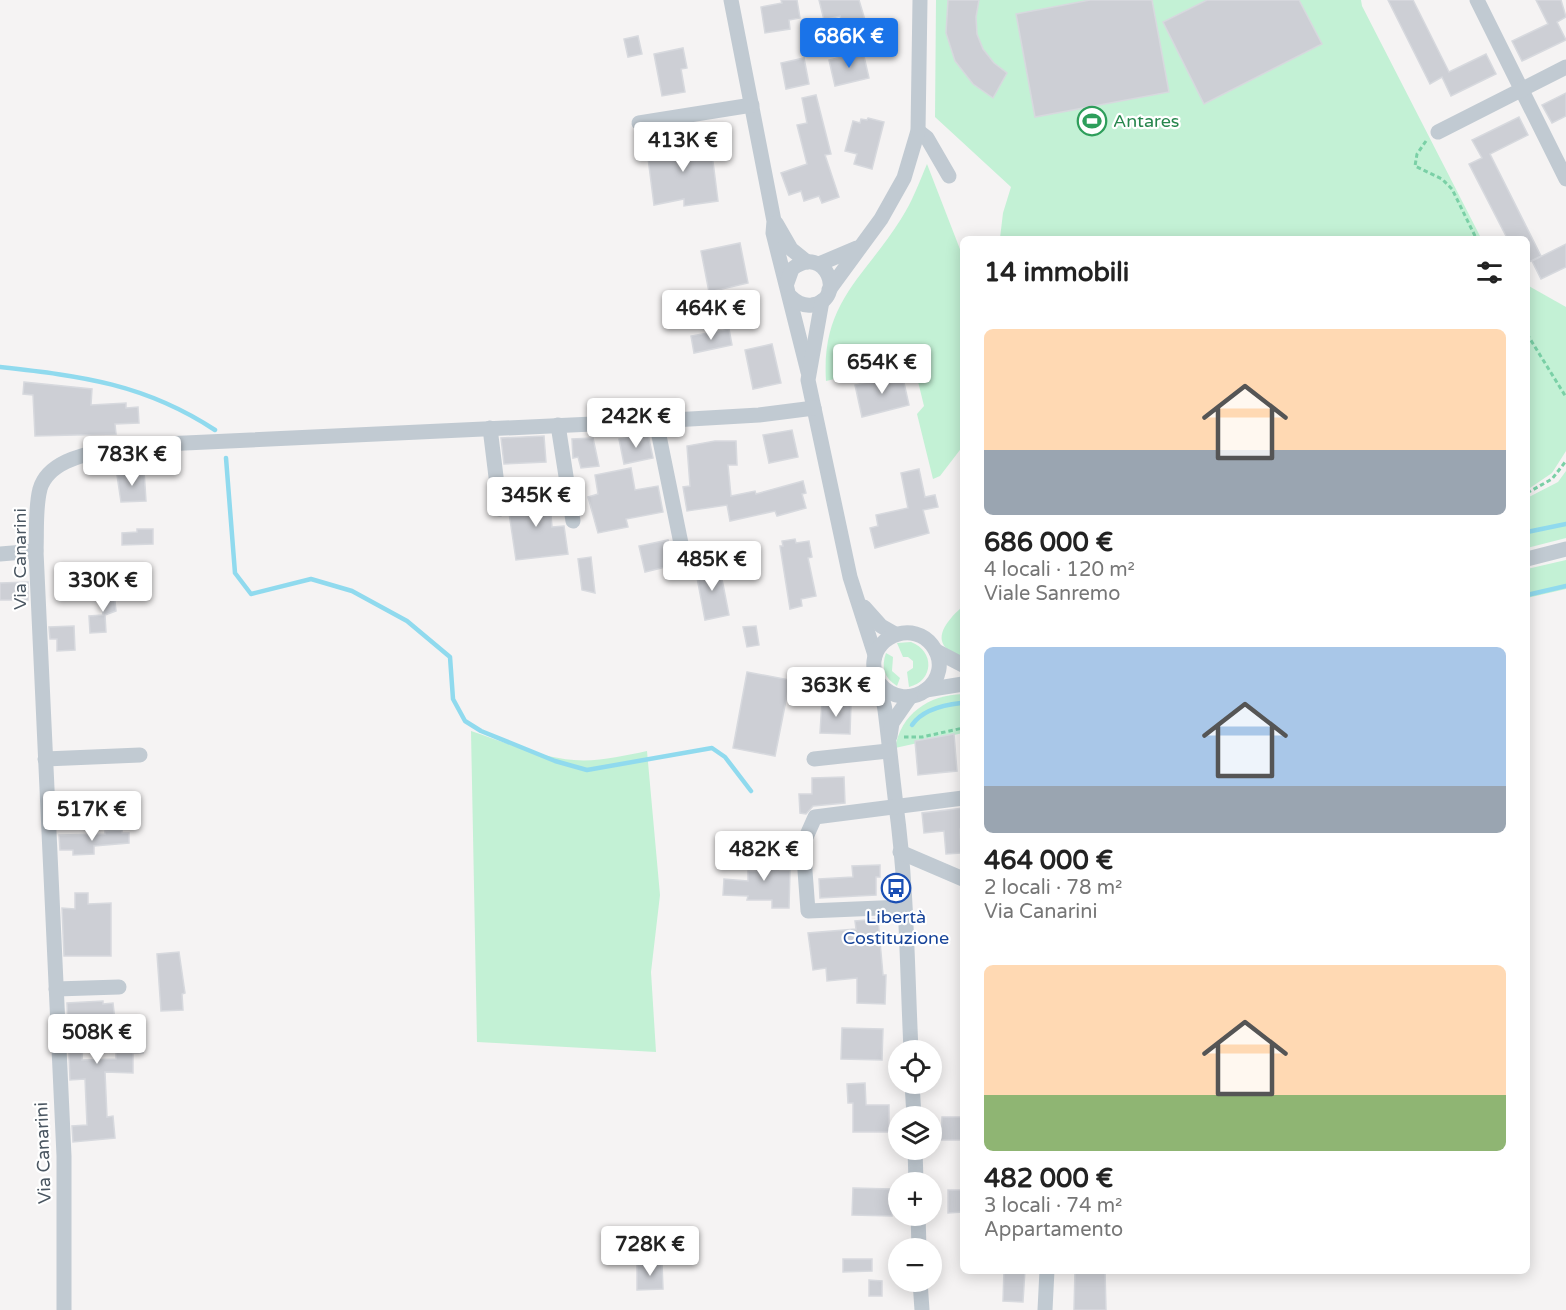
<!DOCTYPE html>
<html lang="it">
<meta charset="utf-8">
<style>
body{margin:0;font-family:"Varela Round",sans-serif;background:#f2f2f2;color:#222;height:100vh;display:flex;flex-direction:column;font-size:22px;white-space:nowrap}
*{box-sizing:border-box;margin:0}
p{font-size:20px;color:#767676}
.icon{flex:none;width:33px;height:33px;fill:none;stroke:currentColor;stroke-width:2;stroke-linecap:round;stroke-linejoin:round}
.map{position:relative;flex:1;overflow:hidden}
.sheet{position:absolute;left:960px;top:236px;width:570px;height:1038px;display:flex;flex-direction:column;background:#fff;border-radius:9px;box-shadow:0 3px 15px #0003}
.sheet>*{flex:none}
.tools{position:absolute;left:888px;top:1040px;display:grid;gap:12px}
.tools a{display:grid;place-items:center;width:54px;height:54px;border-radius:50%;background:#fff;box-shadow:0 3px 15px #0003;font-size:30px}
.price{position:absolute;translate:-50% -51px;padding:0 14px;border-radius:6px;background:#fff;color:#222;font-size:20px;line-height:39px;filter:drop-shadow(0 2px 3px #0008)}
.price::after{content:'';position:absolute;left:50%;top:36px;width:18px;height:14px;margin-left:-9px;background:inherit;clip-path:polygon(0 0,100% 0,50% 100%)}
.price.current{background:#1a73e8;color:#fff}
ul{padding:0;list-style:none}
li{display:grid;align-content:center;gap:12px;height:318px;padding:0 24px}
li span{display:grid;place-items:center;height:186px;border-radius:9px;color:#555}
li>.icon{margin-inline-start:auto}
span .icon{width:108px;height:108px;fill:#fffc;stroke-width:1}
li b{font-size:26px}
h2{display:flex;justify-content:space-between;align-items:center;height:72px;padding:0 24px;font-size:26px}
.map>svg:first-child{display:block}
</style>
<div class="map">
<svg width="1566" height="1310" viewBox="0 0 1566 1310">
<rect width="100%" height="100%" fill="#f5f3f3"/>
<g fill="#c3f1d5">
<path d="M936,0H1361L1362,6L1481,238H1000L1003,213L1011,187L935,117Z"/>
<path d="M927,164L963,257V446L940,476L933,479L917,414L924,406L913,361L826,381C821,302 864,278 901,219C912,202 919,183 927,164Z"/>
<path d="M1527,285L1566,307V451L1552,473L1527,490Z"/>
<path d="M1566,471V538L1527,548V498L1558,482Z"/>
<path d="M1566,560V589L1527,598V569Z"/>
<path d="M963,606V658C927,645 943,624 963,606Z"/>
<path d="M911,642C935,651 934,681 909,687L907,672L913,668V661L908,657H903L897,643Z"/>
<path d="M886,653L893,657L892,671L900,678L897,686C884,678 881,667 886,653Z"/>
<path d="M963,694V733L895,748C901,714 928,695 963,694Z"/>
<path d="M471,731C504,742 539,757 574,760C598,762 623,756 647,751L660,895L651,972L656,1052L477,1042Z"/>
</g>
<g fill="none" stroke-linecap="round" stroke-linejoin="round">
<g stroke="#90daee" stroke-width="4.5">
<path d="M0,367C82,376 145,384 215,430"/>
<path d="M226,458L235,573L251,594L311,579L352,591L407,621L450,657L453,699L465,721L481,731L555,761L587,770L712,748L725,757L751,791"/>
<path d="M1527,532L1566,524"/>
<path d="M1527,595L1566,586"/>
<path d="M963,627V637"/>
<path d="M912,725C922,710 943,705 961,703"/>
</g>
</g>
<g fill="#cdcfd5" stroke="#d7d9de" stroke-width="1.5">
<path d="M781,0H797L800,18L789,20L790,29L765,33L761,7L782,3Z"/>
<path d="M819,0H859L865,20L843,26L840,16L824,20Z"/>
<path d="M948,0H979L976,17L977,34L983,49L994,63L1007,73L993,98L973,84L955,61L946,33Z"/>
<path d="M1090,0H1152L1169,92L1035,117L1016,14Z"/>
<path d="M1207,0H1299L1322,44L1204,104L1163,22Z"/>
<path d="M1388,0H1413L1449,72L1486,54L1496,74L1451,96L1442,77L1430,84Z"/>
<path d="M1536,0H1561L1566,17L1557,22L1566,40L1522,61L1512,41L1548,24Z"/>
<path d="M638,36L642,54L628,57L624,39Z"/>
<path d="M683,48L687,68L681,69L685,92L662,96L654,54Z"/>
<path d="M863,52L869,78L835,86L829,60Z"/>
<path d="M804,58L809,84L786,89L781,63Z"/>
<path d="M1566,93V116L1552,123L1542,105Z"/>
<path d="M816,95L831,154L825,155L839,197L822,203L819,196L804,201L801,191L789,195L781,173L807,164L797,125L807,123L802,98Z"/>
<path d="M1519,117L1528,135L1490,154L1541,256L1527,263V238H1507L1469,164L1482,158L1472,140Z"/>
<path d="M868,118L884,122L872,169L854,164L857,154L845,151L853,121L860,123L861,119L867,120Z"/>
<path d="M710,138L718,201L684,206V199L654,205L647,150Z"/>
<path d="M740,243L748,283L709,292L701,251Z"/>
<path d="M1566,244V267L1541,279L1532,261Z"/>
<path d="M729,329L732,345L694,353L691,336Z"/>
<path d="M772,344L781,383L753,389L745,350Z"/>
<path d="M902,374L909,405L862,417L855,385Z"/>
<path d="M24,382L92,389L91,405L126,403V408L138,407L139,423L115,424L116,434L35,436L33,395L23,394Z"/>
<path d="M792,430L798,457L769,463L763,435Z"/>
<path d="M648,434L653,458L624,464L619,439Z"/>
<path d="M544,436L546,462L504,464L501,438Z"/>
<path d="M593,438L599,466L581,468L578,457L573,458L572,439Z"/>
<path d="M715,441H736L737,465H728L731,496L755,491L756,494L803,481L806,493L802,494L806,508L777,516L775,511L730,521L727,505L687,511L683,487L690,486L687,446Z"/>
<path d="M631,468L635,490L658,486L663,512L626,519L628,527L598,533L588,497L598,494L595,475Z"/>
<path d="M919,469L925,497L935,495L938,507L923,510L929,533L875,548L870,528L878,526L876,515L908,508L901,473Z"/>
<path d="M144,470L146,501L121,502L117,475Z"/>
<path d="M549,491L552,527L564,526L568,554L516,560L509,513L518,512L516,494Z"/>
<path d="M137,529H153V544L122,545V533L137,532Z"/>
<path d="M795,539L796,543L809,541L812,557L808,558L816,596L801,599L802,606L790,609L780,546H783L782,541Z"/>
<path d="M668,540L674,565L645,572L639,546Z"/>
<path d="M591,557L595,593L582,590L578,559Z"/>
<path d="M719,564L729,615L705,620L695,567Z"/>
<path d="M28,582V600H0V583Z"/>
<path d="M114,592L116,611L105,615L106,632L90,633L89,616L103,615L100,593Z"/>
<path d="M74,626L75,650L57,651V639H50L49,627Z"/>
<path d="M756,626L759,645L747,647L743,627Z"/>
<path d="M747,672L790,680L775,756L733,748Z"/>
<path d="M822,701L851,703L850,734L820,733Z"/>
<path d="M954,734L957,771L918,775L915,741Z"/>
<path d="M844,777L845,803L813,806L806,814L800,813L799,794H812V778Z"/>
<path d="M963,808V828L960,829L961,853L946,854L944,831L924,833L922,813Z"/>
<path d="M122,830V833H129V843L94,846V854L73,855V850H60L59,835L105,834V831Z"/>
<path d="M766,846L782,848L780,870H790L789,908H772V900H747L748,896L723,895L724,879L748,881V871H764Z"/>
<path d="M880,865V877H876V895L820,898L819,879L853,877L852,866Z"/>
<path d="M75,893H88V904L111,903V956H64L62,908L75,909Z"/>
<path d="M878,919L883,975H886L885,1004L857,1003V978L827,981L826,968L813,970L808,933L856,929L855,921Z"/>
<path d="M179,952L185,993L182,994L183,1010L161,1011L157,954Z"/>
<path d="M103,1001V1004L113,1003L116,1029L84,1030L82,1060L116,1059V1036L141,1034L143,1053H133V1073L105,1072L107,1117L113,1116L115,1138L73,1142L72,1126L87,1125L85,1079L70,1080L67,1003Z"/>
<path d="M842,1028L883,1029L882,1060L841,1059Z"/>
<path d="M865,1083L866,1105H889V1132H853V1103H848L847,1084Z"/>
<path d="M942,1117H963V1140H941Z"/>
<path d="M853,1188L892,1189V1216L852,1215Z"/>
<path d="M948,1190H963V1212L948,1213Z"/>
<path d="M843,1259H872V1271L843,1272Z"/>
<path d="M662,1263L663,1289L637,1290V1264Z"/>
<path d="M1004,1270H1025L1023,1302L1003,1301Z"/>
<path d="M1075,1270H1105L1106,1310H1074Z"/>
<path d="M869,1280L882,1281V1296H869Z"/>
</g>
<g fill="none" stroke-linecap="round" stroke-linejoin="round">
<g stroke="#7ad0a6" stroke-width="3" stroke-dasharray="4.5 3" stroke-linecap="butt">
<path d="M1426,141L1417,154L1415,166L1442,179L1452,189L1476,238"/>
<path d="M1527,334L1566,397"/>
<path d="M1527,493L1552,479L1566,461"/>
<path d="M904,737H922L963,728"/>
</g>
<g stroke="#c1cad2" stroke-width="15">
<path d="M731,0L774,221L773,233L808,372"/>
<path d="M1477,0L1566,179"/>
<path d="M639,123L752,105"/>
<path d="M918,131L927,138L949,176"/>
<path d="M1438,132L1566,67"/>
<path d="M776,223L791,249L807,262"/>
<path d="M819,264L857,248"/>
<path d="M787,283L792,269C825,242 848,299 812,305C804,306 797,303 791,297"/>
<path d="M829,290L881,219L904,178L918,131L920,0"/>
<path d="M822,301L808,380L850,577L875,655"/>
<path d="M656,421L685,563"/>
<path d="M558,425L573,521"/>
<path d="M490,428L500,509"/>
<path d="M0,554L36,551"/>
<path d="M1527,559L1566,549"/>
<path d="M864,607L881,626L895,634"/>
<path d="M936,651L963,665"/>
<path d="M879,683C908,718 958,679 932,645C914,622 877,634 874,661C872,677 883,694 885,710C889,741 892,773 896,805C907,886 907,968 911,1050"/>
<path d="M926,690L963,684"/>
<path d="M890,736L892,723L910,697"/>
<path d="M45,759L140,755"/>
<path d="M814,759L888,751"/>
<path d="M900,852L963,879"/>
<path d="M904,907L808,911L803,844L815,817L963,798"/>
<path d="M56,989L119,987"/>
<path d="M912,1083L914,1116"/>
<path d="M915,1149L916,1182"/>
<path d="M918,1215L919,1248"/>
<path d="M920,1281L922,1310"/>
<path d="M64,1310V1156L36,551C37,531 35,508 40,489C49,458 94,453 120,446L656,421L759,415L814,408"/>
<path d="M1045,1310L1047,1270"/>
</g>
</g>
<defs>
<g id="stadium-ring" transform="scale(1.5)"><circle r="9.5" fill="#fff" stroke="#2e9e5b" stroke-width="1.5"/><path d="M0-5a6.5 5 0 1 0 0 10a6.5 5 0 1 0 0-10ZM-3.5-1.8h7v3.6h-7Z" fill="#2e9e5b"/></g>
<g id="bus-ring" transform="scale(1.5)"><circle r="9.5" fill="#fff" stroke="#1a4fb4" stroke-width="1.5"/><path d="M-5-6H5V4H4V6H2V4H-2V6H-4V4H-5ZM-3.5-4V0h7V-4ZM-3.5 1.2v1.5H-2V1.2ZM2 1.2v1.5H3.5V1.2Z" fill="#1a4fb4"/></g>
</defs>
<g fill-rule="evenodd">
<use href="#stadium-ring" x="1092" y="121"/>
<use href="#bus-ring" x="896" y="888"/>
</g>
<g text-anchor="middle" stroke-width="4.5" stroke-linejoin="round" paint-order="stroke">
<g font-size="18" fill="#27864d" stroke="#fff" text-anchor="start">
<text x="1113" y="127">Antares</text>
</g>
<g font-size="18" fill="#4a5661" stroke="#fff">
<text transform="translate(20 559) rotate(-90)" y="6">Via Canarini</text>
<text transform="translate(43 1153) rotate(-92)" y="6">Via Canarini</text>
</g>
<g font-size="18" fill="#164399" stroke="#fff">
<text x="896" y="923">Libertà<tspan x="896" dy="21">Costituzione</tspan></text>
</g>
</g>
</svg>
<div class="tools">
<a><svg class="icon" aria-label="locate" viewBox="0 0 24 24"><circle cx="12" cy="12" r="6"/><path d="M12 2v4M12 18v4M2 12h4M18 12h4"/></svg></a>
<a><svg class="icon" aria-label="layers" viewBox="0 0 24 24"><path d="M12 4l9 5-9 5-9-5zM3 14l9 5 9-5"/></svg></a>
<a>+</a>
<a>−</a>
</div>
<b class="price current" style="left:849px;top:69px">686K €</b>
<b class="price" style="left:683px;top:173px">413K €</b>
<b class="price" style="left:711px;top:341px">464K €</b>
<b class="price" style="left:882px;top:395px">654K €</b>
<b class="price" style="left:636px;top:449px">242K €</b>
<b class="price" style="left:132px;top:487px">783K €</b>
<b class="price" style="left:536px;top:528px">345K €</b>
<b class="price" style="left:712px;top:592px">485K €</b>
<b class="price" style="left:103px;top:613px">330K €</b>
<b class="price" style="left:836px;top:718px">363K €</b>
<b class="price" style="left:92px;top:842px">517K €</b>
<b class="price" style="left:764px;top:882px">482K €</b>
<b class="price" style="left:97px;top:1065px">508K €</b>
<b class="price" style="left:650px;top:1277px">728K €</b>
<section class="sheet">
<h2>14 immobili<svg class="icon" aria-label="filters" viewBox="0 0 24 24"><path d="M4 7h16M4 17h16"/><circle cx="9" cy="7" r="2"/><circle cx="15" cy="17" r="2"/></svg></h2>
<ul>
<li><span style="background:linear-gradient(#ffd9b3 65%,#9aa5b1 0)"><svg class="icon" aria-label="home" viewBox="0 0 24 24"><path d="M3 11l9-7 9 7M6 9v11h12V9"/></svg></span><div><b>686 000 €</b><p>4 locali · 120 m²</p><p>Viale Sanremo</p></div></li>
<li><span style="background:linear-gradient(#a9c7e8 75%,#9aa5b1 0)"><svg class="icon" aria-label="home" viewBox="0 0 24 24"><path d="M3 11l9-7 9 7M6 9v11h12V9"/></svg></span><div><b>464 000 €</b><p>2 locali · 78 m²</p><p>Via Canarini</p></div></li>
<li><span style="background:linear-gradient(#ffd9b3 70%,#8fb573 0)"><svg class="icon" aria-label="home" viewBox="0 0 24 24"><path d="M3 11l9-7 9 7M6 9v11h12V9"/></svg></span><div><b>482 000 €</b><p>3 locali · 74 m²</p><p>Appartamento</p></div></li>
</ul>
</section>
</div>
